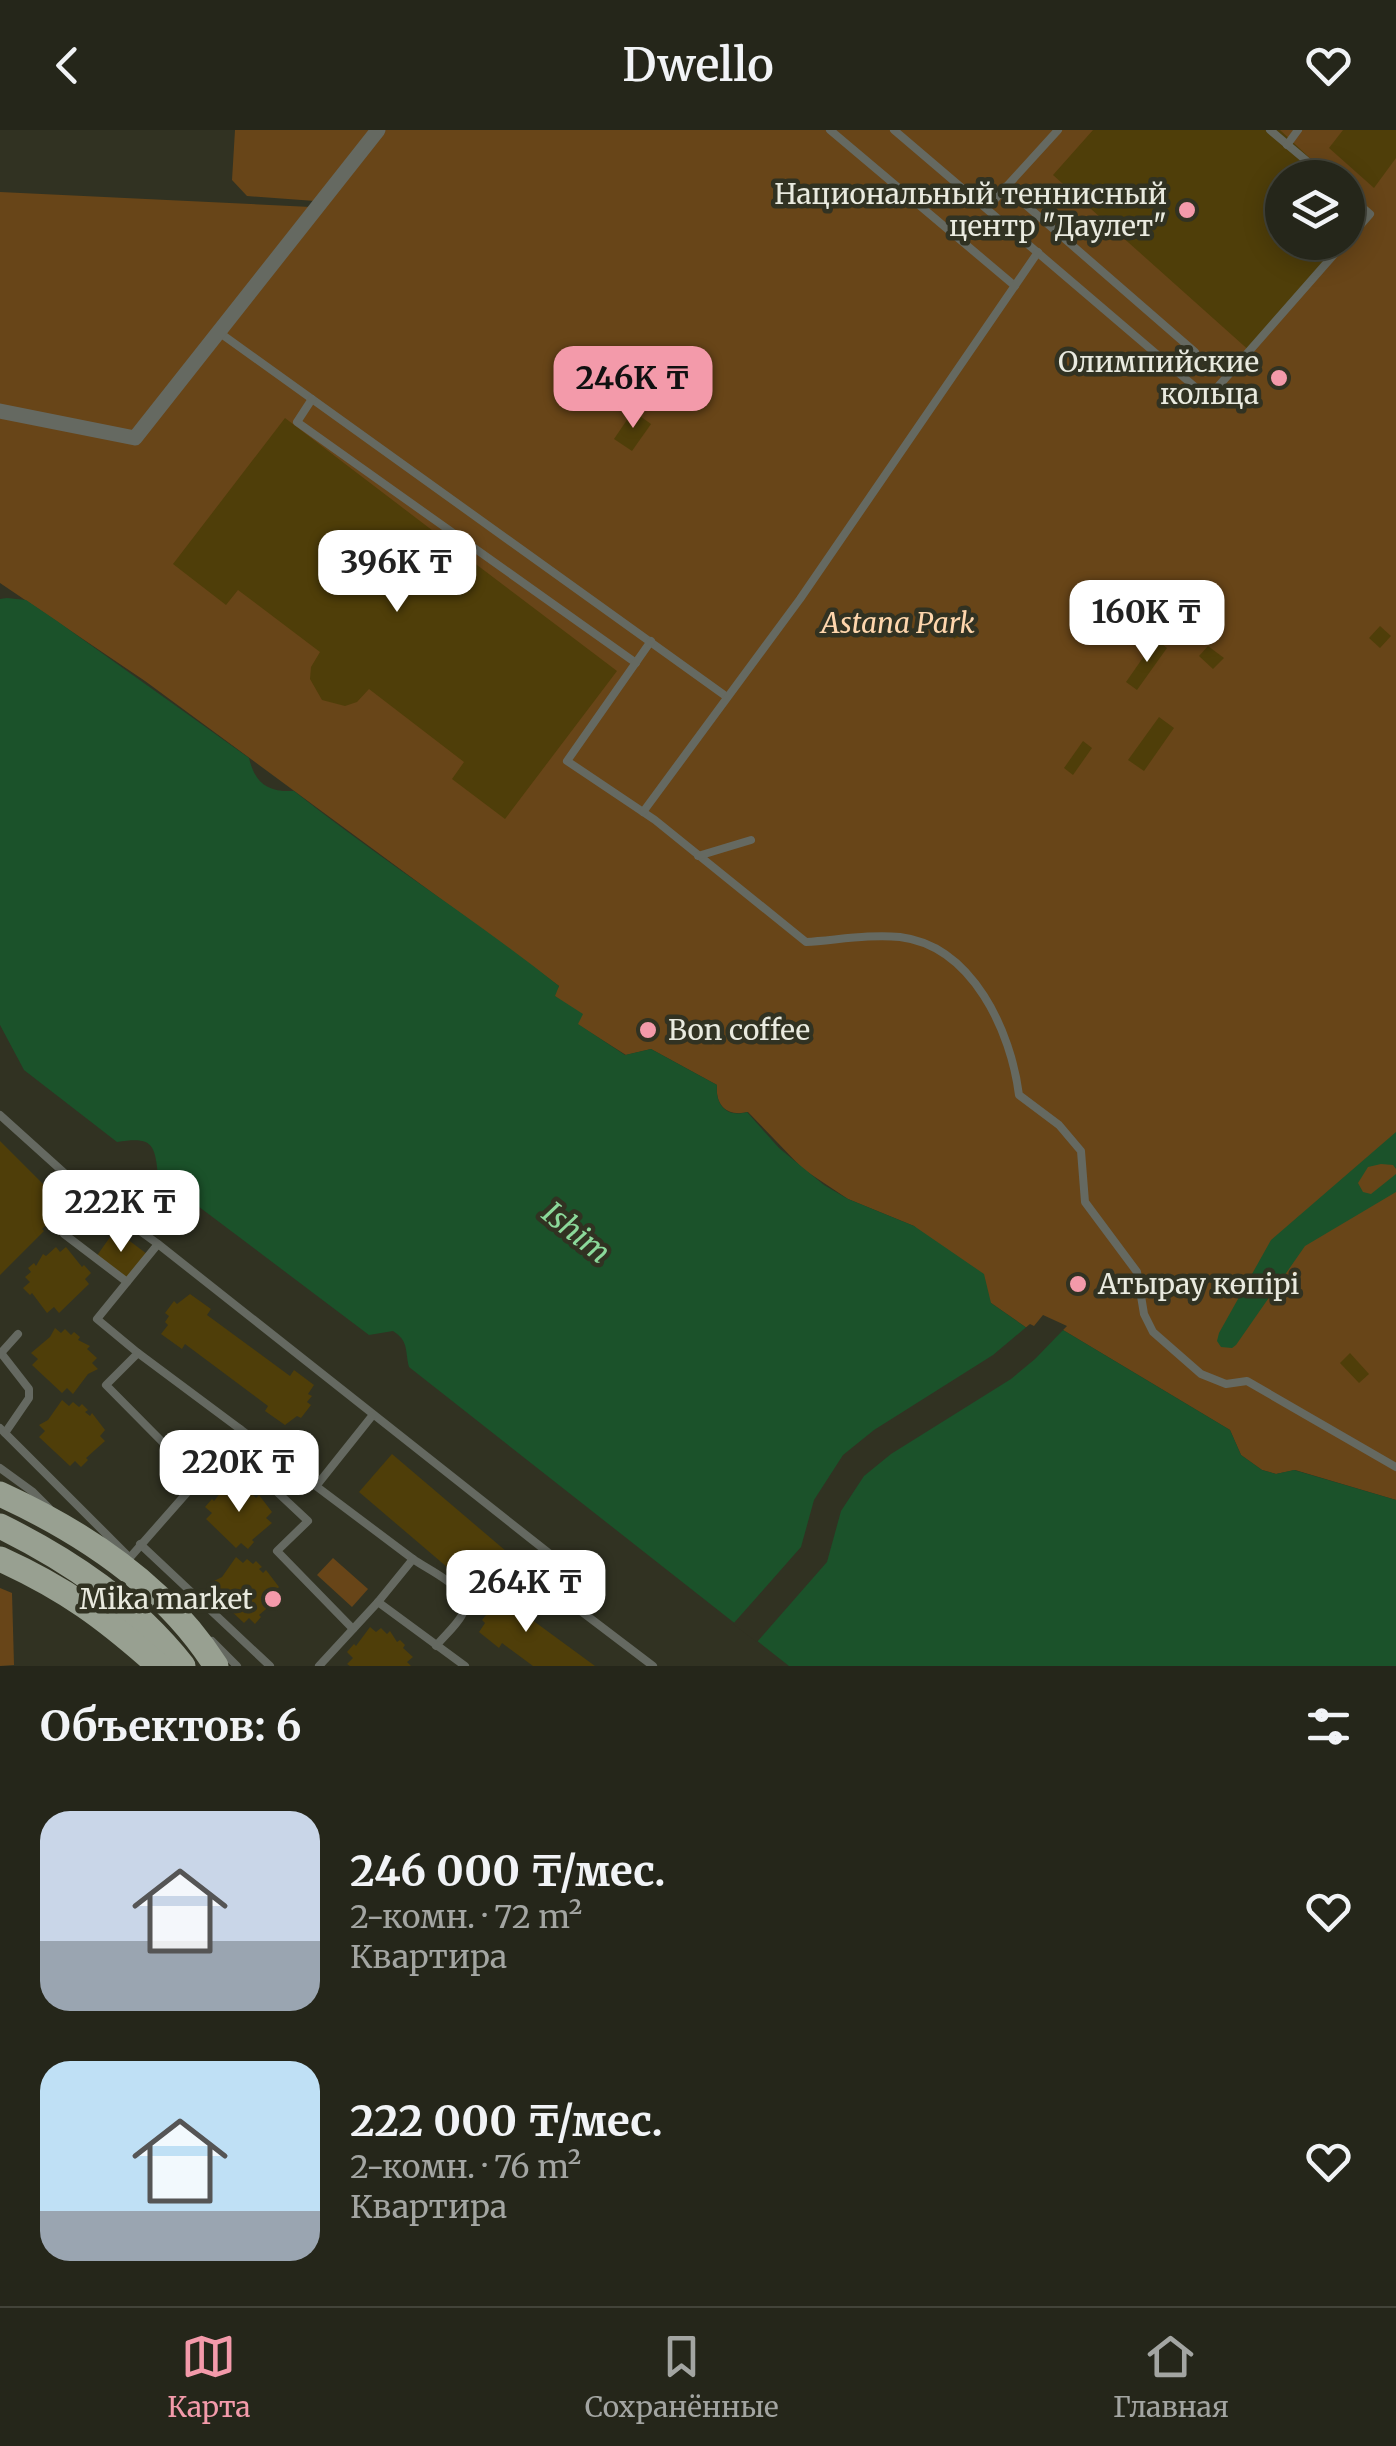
<!DOCTYPE html>
<html lang="ru">
<meta charset="utf-8">
<style>
body{margin:0;font-family:Merriweather,serif;background:#2d2e23;color:#f1f3f6;height:100vh;display:flex;flex-direction:column;font-size:38px;white-space:nowrap}
*{box-sizing:border-box;margin:0}
p{font-size:32px;color:#a3a5a2}
.icon{flex:none;width:55px;height:55px;fill:none;stroke:currentColor;stroke-width:2;stroke-linecap:round;stroke-linejoin:round}
.map{position:relative;height:1536px;overflow:hidden}
.sheet{display:flex;flex-direction:column;background:#25261a;flex:1}
.sheet>*{flex:none}
.fabs{position:absolute;left:1265px;top:30px;display:grid;gap:20px}
.fabs a{display:grid;place-items:center;width:100px;height:100px;border-radius:50%;background:#25261a;box-shadow:0 5px 25px #0003,0 0 0 2px #424339;font-size:50px}
.price{position:absolute;translate:-50% -85px;padding:0 22px;border-radius:20px;background:#fff;color:#222;font-size:32px;line-height:65px;filter:drop-shadow(0 2px 5px #0008)}
.price::after{content:'';position:absolute;left:50%;top:60px;width:30px;height:22px;margin-left:-15px;background:inherit;clip-path:polygon(0 0,100% 0,50% 100%)}
.price.active{background:#f39aaa;color:#111}
ul{padding:0;list-style:none}
li{display:flex;align-items:center;gap:30px;height:250px;padding:0 40px}
li span{display:grid;place-items:center;flex:none;width:280px;height:200px;border-radius:30px;color:#555}
li>.icon{margin-inline-start:auto}
span .icon{width:120px;height:120px;fill:#fffc;stroke-width:1}
li b{font-size:42px}
h2{display:flex;justify-content:space-between;align-items:center;height:120px;padding:0 40px;font-size:42px}
header{display:flex;justify-content:space-between;align-items:center;height:130px;padding:0 40px;background:#25261a;font-size:45px;font-weight:600}
.menu{display:flex;justify-content:space-around;align-items:center;height:140px;border-top:2px solid #424339;background:#25261a;font-size:28px;color:#a3a5a2}
.menu a{display:grid;justify-items:center;gap:5px}
.menu .active{color:#f39aaa}
.map>svg:first-child{display:block}
</style>
<header><svg class="icon" aria-label="back" viewBox="0 0 24 24"><path d="M15 5l-7 7 7 7"/></svg>Dwello<svg class="icon" aria-label="heart" viewBox="0 0 24 24"><path d="M12 20l-8-8c-3-5 5-10 8-4 3-6 11-1 8 4z"/></svg></header>
<div class="map">
<svg width="1396" height="1536" viewBox="0 0 1396 1536">
<rect width="100%" height="100%" fill="#313222"/>
<g fill="#684518" fill-rule="evenodd">
<path d="M235,0H1396V1370L1295,1340L1276,1344L1262,1340L1241,1325L1230,1300L1063,1200L1034,1203L991,1173L914,1096L848,1069L803,1039L748,982C727,987 715,975 717,955L651,919L626,925L577,894L554,865L559,856L145,551L0,453V62L311,77L315,71L247,66L232,50ZM1282,48H1348V112H1282Z"/>
<path d="M333,1428L368,1459L352,1477L317,1445Z"/>
<path d="M0,1458L12,1463L14,1535L0,1536Z"/>
</g>
<g fill="#1b522a">
<path d="M7,468L26,470L57,491L249,628C255,653 267,662 294,661C380,729 473,788 559,856L555,866L583,884L578,894L625,925L651,919L717,955C715,975 727,988 747,982L779,1018L824,1055L848,1069L914,1096L984,1144L991,1173L1034,1203L1063,1200L1230,1300L1241,1325L1262,1340L1276,1344L1294,1340L1396,1370V1536H789L409,1237C405,1221 409,1211 393,1201L369,1205L158,1046C155,1012 151,1007 117,1012L24,940L0,895V469Z"/>
<path d="M1396,1002V1039L1393,1035L1381,1034L1368,1037L1358,1053L1363,1062L1371,1064L1396,1044V1062L1305,1116L1236,1215L1232,1218L1221,1217L1217,1211L1219,1203L1271,1110Z"/>
</g>
<path fill="#313222" d="M1043,1185L1067,1196L1035,1229L1011,1249L891,1324L864,1346L841,1381L827,1432L757,1512L733,1494L801,1417L814,1370L843,1325L874,1300L993,1225L1030,1194L1034,1196Z"/>
<g fill="#4f3e09">
<path d="M1093,0H1280L1331,48H1282V112H1346L1252,223L1053,45Z"/>
<path d="M1343,0H1396V28L1374,58L1329,18Z"/>
<path d="M1348,63L1370,84L1348,110Z"/>
<path d="M633,281L651,294L632,321L614,309Z"/>
<path d="M285,288L441,407L444,403L447,406L444,410L617,541L505,689L452,649L464,632L369,559L357,572L345,576L322,570L310,549L311,537L320,522L238,460L226,475L173,434Z"/>
<path d="M1181,480L1189,493L1173,513L1165,500Z"/>
<path d="M955,482L964,504L954,509L944,487Z"/>
<path d="M1380,496L1391,506L1380,518L1369,508Z"/>
<path d="M1156,509L1167,518L1137,560L1126,552Z"/>
<path d="M1208,516L1224,528L1213,539L1199,526Z"/>
<path d="M1159,587L1174,598L1144,641L1128,630Z"/>
<path d="M1083,611L1092,618L1073,645L1064,638Z"/>
<path d="M0,1011L61,1072L49,1084L53,1088L42,1099L44,1101L0,1145Z"/>
<path d="M115,1100L147,1124L128,1150L96,1127Z"/>
<path d="M56,1117L60,1122L66,1117L82,1137L84,1135L91,1143L85,1149L89,1154L59,1183L54,1177L47,1183L32,1163L30,1165L23,1158L30,1152L25,1147L31,1142L28,1138L34,1133L36,1136L43,1124L46,1126Z"/>
<path d="M190,1164L211,1179L207,1185L290,1246L294,1240L314,1255L308,1264L312,1266L307,1272L311,1275L301,1288L297,1286L285,1295L265,1281L268,1276L185,1214L182,1219L161,1204L168,1195L165,1192L169,1186L165,1183L174,1171L177,1174Z"/>
<path d="M55,1198L61,1203L65,1199L71,1205L74,1202L80,1207L78,1210L90,1216L87,1219L97,1228L92,1233L98,1239L88,1244L73,1264L67,1258L62,1263L32,1235L38,1229L31,1223L50,1207Z"/>
<path d="M1350,1223L1369,1244L1359,1253L1340,1233Z"/>
<path d="M62,1270L69,1276L73,1272L79,1277L82,1274L88,1280L85,1282L90,1286L92,1283L105,1300L100,1306L105,1311L86,1328L88,1330L81,1337L75,1331L70,1336L39,1307L45,1301L39,1295L48,1290Z"/>
<path d="M392,1324L520,1433L488,1472L359,1362Z"/>
<path d="M229,1352L235,1358L240,1353L246,1359L249,1356L255,1362L252,1364L256,1368L259,1365L272,1382L266,1388L272,1393L252,1410L254,1412L248,1419L241,1413L236,1418L206,1389L212,1383L205,1377L212,1369L214,1371Z"/>
<path d="M236,1427L243,1433L247,1429L253,1434L256,1431L262,1437L259,1439L263,1443L266,1440L279,1457L273,1463L279,1468L259,1485L261,1487L255,1494L249,1488L244,1493L213,1464L219,1458L212,1452L222,1447Z"/>
<path d="M508,1462L529,1478L524,1484L595,1536H533L502,1513L499,1518L479,1502L485,1493L482,1490L486,1485L482,1482L491,1470L495,1472L499,1466L503,1468Z"/>
<path d="M370,1497L376,1502L381,1498L387,1504L390,1501L397,1512L400,1510L405,1515L403,1518L413,1527L407,1532L411,1536H350L347,1534L353,1528L347,1522L354,1514L356,1516Z"/>
</g>
<g fill="none" stroke-linecap="round" stroke-linejoin="round">
<g stroke="#656961" stroke-width="8">
<path d="M830,0L1015,156"/>
<path d="M894,0L1208,268L1345,112"/>
<path d="M1270,0L1327,48"/>
<path d="M1287,15L1298,0"/>
<path d="M1005,57L1195,222L1179,241"/>
<path d="M1348,65L1370,84L1348,109"/>
<path d="M987,78L1058,0"/>
<path d="M220,203L727,567"/>
<path d="M312,269L297,292L636,533"/>
<path d="M651,511L567,631L655,690L806,812C837,810 870,804 900,807C973,816 1011,902 1019,965L1059,995L1081,1021L1085,1072L1137,1142L1144,1184L1153,1202L1201,1244L1226,1254L1247,1251L1396,1337"/>
<path d="M643,682L800,469L1038,122"/>
<path d="M698,726L751,710"/>
<path d="M0,985L81,1058L158,1114L550,1424V1449L557,1463L653,1536"/>
<path d="M64,1104L127,1152"/>
<path d="M158,1114L97,1189L138,1223L106,1255L199,1349"/>
<path d="M1,1223L29,1259V1268L5,1303"/>
<path d="M138,1223L240,1299"/>
<path d="M0,1224L18,1204"/>
<path d="M0,1298L128,1426"/>
<path d="M228,1316L240,1299L413,1429L378,1472"/>
<path d="M0,1338L33,1362L49,1378"/>
<path d="M317,1355L372,1286"/>
<path d="M140,1414L270,1536"/>
<path d="M413,1429C429,1441 477,1460 462,1485C456,1496 444,1506 436,1516"/>
<path d="M126,1432L228,1316L308,1391L277,1421L353,1499"/>
<path d="M212,1511L237,1536"/>
<path d="M319,1536L378,1472L465,1536"/>
</g>
<path stroke="#656961" stroke-width="15" d="M0,281L135,308L378,0"/>
<g stroke="#98a091" stroke-width="25">
<path d="M0,1364C83,1402 166,1457 216,1536"/>
<path d="M0,1396C71,1431 134,1474 183,1536"/>
<path d="M0,1429C66,1459 105,1488 159,1536"/>
</g>
</g>
<g fill="#f39aaa" stroke="#313222" stroke-width="4">
<circle cx="1187" cy="80" r="10"/>
<circle cx="1279" cy="248" r="10"/>
<circle cx="648" cy="900" r="10"/>
<circle cx="1078" cy="1154" r="10"/>
<circle cx="273" cy="1469" r="10"/>
</g>
<g text-anchor="middle" stroke-width="9" stroke-linejoin="round" paint-order="stroke">
<g font-size="28" fill="#e9eadf" stroke="#313222" text-anchor="end">
<text x="1167" y="74">Национальный теннисный<tspan x="1167" dy="32">центр "Даулет"</tspan></text>
<text x="1259" y="242">Олимпийские<tspan x="1259" dy="32">кольца</tspan></text>
<text x="668" y="910" text-anchor="start">Bon coffee</text>
<text x="1098" y="1164" text-anchor="start">Атырау көпірі</text>
<text x="253" y="1479">Mika market</text>
</g>
<g font-size="28" font-style="italic" fill="#fed6ac" stroke="#313222">
<text x="898" y="503">Astana Park</text>
</g>
<g font-size="30" font-style="italic" fill="#8bd99a" stroke="#313222">
<text transform="translate(576 1103) rotate(39)" y="10">Ishim</text>
</g>
</g>
</svg>
<div class="fabs">
<a><svg class="icon" aria-label="layers" viewBox="0 0 24 24"><path d="M12 4l9 5-9 5-9-5zM3 14l9 5 9-5"/></svg></a>
</div>
<b class="price active" style="left:633px;top:301px">246K ₸</b>
<b class="price" style="left:397px;top:485px">396K ₸</b>
<b class="price" style="left:1147px;top:535px">160K ₸</b>
<b class="price" style="left:121px;top:1125px">222K ₸</b>
<b class="price" style="left:239px;top:1385px">220K ₸</b>
<b class="price" style="left:526px;top:1505px">264K ₸</b>
</div>
<section class="sheet">
<h2>Объектов: 6<svg class="icon" aria-label="filters" viewBox="0 0 24 24"><path d="M4 7h16M4 17h16"/><circle cx="9" cy="7" r="2"/><circle cx="15" cy="17" r="2"/></svg></h2>
<ul>
<li><span style="background:linear-gradient(#c9d6e8 65%,#9aa5b1 0)"><svg class="icon" aria-label="home" viewBox="0 0 24 24"><path d="M3 11l9-7 9 7M6 9v11h12V9"/></svg></span><div><b>246 000 ₸/мес.</b><p>2-комн. · 72 m²</p><p>Квартира</p></div><svg class="icon" aria-label="heart" viewBox="0 0 24 24"><path d="M12 20l-8-8c-3-5 5-10 8-4 3-6 11-1 8 4z"/></svg></li>
<li><span style="background:linear-gradient(#bfe0f5 75%,#9aa5b1 0)"><svg class="icon" aria-label="home" viewBox="0 0 24 24"><path d="M3 11l9-7 9 7M6 9v11h12V9"/></svg></span><div><b>222 000 ₸/мес.</b><p>2-комн. · 76 m²</p><p>Квартира</p></div><svg class="icon" aria-label="heart" viewBox="0 0 24 24"><path d="M12 20l-8-8c-3-5 5-10 8-4 3-6 11-1 8 4z"/></svg></li>
</ul>
</section>
<nav class="menu">
<a class="active"><svg class="icon" aria-label="map" viewBox="0 0 24 24"><path d="M3 6l6-2 6 2 6-2v14l-6 2-6-2-6 2zM9 4v14M15 6v14"/></svg>Карта</a>
<a><svg class="icon" aria-label="saved" viewBox="0 0 24 24"><path d="M7 4h10v16l-5-4-5 4z"/></svg>Сохранённые</a>
<a><svg class="icon" aria-label="home" viewBox="0 0 24 24"><path d="M3 11l9-7 9 7M6 9v11h12V9"/></svg>Главная</a>
</nav>
